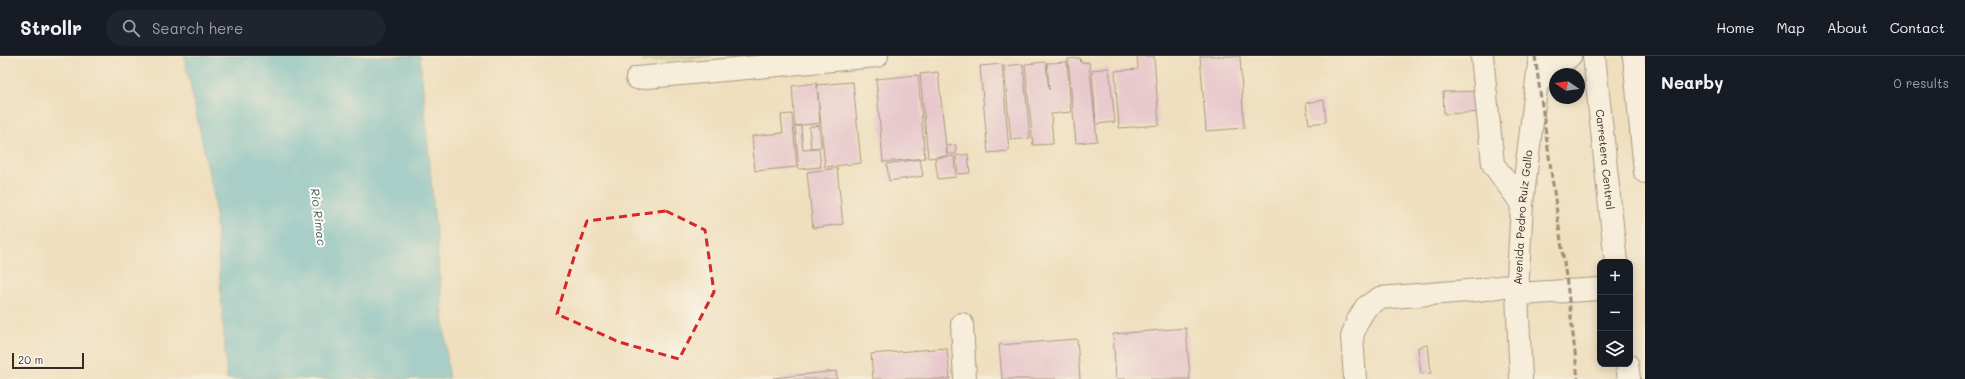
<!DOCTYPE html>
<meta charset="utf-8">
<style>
:root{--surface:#171b24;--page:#20242c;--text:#f1f3f6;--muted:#9ea1a6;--line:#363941}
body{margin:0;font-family:Mali,sans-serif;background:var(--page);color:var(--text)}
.controls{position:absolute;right:12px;bottom:12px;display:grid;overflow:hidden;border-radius:8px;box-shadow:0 2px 10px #0003}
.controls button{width:36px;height:36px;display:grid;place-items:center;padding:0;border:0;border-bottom:1px solid var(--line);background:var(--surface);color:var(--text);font:20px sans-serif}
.compass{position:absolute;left:1549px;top:12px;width:36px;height:36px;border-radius:50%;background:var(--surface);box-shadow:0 2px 10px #0003;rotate:283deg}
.scale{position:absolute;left:12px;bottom:10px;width:72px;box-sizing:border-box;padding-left:4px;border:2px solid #3b2a1e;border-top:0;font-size:11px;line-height:14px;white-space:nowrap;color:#3b2a1e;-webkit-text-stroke:3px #fdfcf7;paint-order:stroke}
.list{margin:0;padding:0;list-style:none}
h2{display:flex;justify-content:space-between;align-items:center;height:52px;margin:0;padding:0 16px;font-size:17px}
h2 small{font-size:13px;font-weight:400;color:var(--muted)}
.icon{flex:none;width:22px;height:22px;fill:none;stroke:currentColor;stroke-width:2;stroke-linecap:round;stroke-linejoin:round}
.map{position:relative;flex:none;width:1645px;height:323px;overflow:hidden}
header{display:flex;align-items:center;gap:24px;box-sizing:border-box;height:56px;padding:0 20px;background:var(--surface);border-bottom:1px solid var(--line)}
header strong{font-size:19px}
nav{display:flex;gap:22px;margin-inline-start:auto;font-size:14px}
.search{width:280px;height:36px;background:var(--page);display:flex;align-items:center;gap:10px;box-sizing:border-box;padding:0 14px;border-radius:22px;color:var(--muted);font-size:15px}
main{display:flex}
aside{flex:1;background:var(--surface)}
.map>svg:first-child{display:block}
.green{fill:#add27b;stroke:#747e4c}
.water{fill:#54bbd2;stroke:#487278}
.building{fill:#e0ade1}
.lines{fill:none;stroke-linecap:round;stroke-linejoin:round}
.minor-casing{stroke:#564536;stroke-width:24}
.major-casing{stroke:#564536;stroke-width:24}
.highway-casing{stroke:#564536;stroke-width:24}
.minor{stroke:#fff;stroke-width:22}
.major{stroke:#fff;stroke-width:22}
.highway{stroke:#fff;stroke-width:22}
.rail{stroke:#3b2a1e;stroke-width:3;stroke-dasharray:6 3;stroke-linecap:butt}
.marked{fill:none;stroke:#d62828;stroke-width:3;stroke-dasharray:8 5;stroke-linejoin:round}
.labels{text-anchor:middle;stroke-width:4;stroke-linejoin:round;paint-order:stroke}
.street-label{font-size:11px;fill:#3b2a1e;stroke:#fdfcf7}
.water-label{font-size:12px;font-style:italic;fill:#445d5d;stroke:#fdfcf7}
</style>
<header>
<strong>Strollr</strong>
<div class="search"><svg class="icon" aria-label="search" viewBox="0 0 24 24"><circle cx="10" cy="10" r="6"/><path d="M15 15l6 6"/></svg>Search here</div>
<nav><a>Home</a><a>Map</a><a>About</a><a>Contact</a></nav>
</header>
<main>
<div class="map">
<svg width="1645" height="323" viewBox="0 0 1645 323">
<rect width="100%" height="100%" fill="#fdfcf7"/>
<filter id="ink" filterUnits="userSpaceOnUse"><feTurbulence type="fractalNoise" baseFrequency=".025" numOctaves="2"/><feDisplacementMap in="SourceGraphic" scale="8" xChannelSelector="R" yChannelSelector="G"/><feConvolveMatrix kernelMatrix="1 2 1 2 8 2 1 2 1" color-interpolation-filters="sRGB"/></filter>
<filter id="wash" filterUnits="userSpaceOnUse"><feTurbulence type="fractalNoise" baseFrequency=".012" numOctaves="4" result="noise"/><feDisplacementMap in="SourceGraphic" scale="16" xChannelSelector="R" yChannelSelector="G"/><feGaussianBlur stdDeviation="0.9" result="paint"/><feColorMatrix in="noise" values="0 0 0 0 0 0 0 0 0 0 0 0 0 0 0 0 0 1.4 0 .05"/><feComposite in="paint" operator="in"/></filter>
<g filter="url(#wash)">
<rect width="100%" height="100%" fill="#efdfbe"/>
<path class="green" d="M643 0H712L643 6Z"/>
<path class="water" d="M184 0H420L449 323H227L214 141Z"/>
<g id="blocks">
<path class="building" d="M1137 0H1154L1159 69 1119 72 1115 15 1138 13Z
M1200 0H1240L1244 72 1206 75Z
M1080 2 1081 7 1089 6 1097 85 1076 87 1068 3Z
M1046 6 1049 34 1047 7 1067 6 1071 56 1051 58 1053 88 1033 89 1025 8Z
M1002 8 1009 95 988 97 980 10Z
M1023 8 1030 82 1011 84 1004 10Z
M1109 12 1115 66 1096 68 1092 14Z
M938 16 947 100 928 102 920 18Z
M918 19 925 102 883 106 876 23Z
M853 26 861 107 825 111 817 29Z
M817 27 820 67 795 70 792 30Z
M1484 35 1485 56 1444 58 1443 36Z
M1324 44 1326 66 1309 68 1306 47Z
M792 58 797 111 755 115 752 80 783 77 781 59Z
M819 69 821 91 811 92 809 71Z
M795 70H801L803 94 819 93 821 111 799 113Z
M956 89V98H947V90Z
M968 98 970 117 958 118 956 100Z
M954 100 956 121 938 123 935 102Z
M920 103 923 120 889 125 887 108Z
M837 112 843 168 813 172 807 116Z
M1186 272 1190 323H1116L1113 278Z
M1077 283 1080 323H1002L999 289Z
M1428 289 1431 317 1421 318 1418 291Z
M947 292 950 323H873L871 298Z
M836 315 837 323H773V322Z"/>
</g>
</g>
<g filter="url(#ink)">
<use href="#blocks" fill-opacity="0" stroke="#564536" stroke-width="1"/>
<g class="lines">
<g class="minor-casing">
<path id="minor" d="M1482 0 1493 108 1522 148
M637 22 877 0
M1537 27 1570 0
M1517 238 1600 233
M962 268 965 323
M1355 323 1352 281 1357 266 1366 251 1380 242 1479 234 1518 228"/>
</g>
<g class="major-casing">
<g id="major">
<path id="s1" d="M1594 0 1616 206"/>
<path d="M1627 308 1629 323"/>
</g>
</g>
<g class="highway-casing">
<g id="highway">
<path d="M1634 0 1645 116"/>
<path id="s2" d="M1521 323 1517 238 1522 148 1540 0"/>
</g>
</g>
<use href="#minor" class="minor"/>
<use href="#major" class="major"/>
<use href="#highway" class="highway"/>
<path class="rail" d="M1535 0 1568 235 1578 323"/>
</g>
</g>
<path d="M0 0H1645V323H0ZM666 155 705 174 714 236 679 303 619 286 557 258 575 198 587 165Z" fill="#efdfbe" fill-opacity=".55" fill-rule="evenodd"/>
<path class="marked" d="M666 155 705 174 714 236 679 303 619 286 557 258 575 198 587 165Z"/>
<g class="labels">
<g class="street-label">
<text dy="4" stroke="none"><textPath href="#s1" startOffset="104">Carretera Central</textPath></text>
<text dy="4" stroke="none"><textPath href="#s2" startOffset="162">Avenida Pedro Ruiz Gallo</textPath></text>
</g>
<g class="water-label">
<text transform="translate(318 161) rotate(83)" y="4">Río Rímac</text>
</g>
</g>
</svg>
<div class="controls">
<button>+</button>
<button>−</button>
<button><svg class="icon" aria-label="layers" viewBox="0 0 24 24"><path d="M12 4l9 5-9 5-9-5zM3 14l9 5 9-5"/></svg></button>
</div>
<svg class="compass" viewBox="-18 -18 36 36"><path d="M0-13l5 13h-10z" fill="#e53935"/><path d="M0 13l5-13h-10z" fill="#9ea1a6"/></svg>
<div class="scale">20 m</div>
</div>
<aside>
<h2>Nearby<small>0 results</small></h2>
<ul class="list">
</ul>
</aside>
</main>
